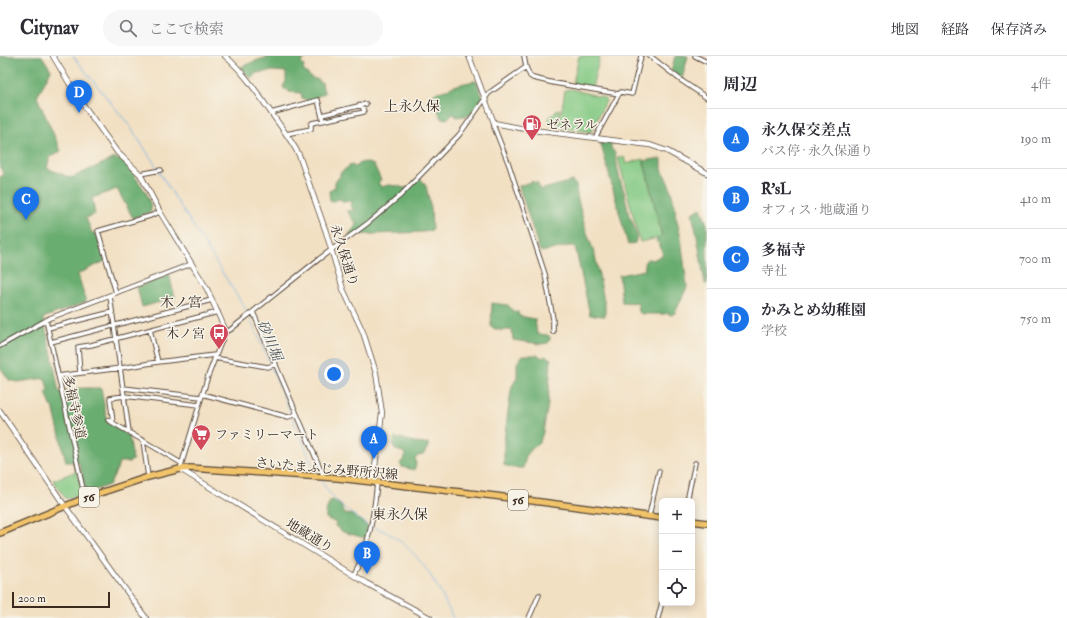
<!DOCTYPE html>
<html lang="ja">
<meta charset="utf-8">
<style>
:root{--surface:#fff;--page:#f7f7f7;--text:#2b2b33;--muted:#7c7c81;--line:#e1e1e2;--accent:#1a73e8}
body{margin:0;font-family:"IM FELL Double Pica","Noto Serif JP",serif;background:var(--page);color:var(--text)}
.controls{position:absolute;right:12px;bottom:12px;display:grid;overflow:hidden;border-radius:6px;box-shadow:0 2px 10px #0003}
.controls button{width:36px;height:36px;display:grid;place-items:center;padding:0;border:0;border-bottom:1px solid var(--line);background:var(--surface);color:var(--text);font:20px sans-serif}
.scale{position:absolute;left:12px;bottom:10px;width:98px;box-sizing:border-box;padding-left:4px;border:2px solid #3b2a1e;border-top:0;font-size:11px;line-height:14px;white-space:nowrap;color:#3b2a1e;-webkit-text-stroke:3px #f7f3e8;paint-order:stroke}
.you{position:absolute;left:334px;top:318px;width:14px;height:14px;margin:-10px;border:3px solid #fff;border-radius:50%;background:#1a73e8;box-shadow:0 0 0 6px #1a73e833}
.badge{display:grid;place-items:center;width:26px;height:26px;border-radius:50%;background:var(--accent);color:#fff;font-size:13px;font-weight:700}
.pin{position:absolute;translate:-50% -33px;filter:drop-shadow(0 1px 2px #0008)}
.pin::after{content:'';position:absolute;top:21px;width:14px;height:12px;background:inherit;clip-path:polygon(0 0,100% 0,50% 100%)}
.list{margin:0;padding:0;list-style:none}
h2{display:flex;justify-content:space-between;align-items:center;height:52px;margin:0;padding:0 16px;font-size:17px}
h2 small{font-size:13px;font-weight:400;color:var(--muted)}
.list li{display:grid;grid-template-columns:26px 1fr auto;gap:12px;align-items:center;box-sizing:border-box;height:60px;padding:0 16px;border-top:1px solid var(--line)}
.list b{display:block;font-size:15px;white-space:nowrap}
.list p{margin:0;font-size:13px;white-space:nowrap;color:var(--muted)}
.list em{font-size:13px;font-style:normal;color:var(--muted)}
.icon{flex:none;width:22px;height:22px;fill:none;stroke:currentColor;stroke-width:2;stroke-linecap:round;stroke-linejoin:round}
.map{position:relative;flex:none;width:707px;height:562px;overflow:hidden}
header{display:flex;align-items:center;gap:24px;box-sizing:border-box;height:56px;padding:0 20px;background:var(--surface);border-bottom:1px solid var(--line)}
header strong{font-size:19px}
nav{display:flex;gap:22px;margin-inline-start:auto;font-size:14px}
.search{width:280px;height:36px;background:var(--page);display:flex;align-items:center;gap:10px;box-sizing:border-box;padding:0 14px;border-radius:22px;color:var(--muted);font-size:15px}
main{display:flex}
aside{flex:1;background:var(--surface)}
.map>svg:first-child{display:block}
.green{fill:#83c983;stroke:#5f7a50}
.forest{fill:#6aad71;stroke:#526c48}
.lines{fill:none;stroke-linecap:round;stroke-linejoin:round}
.stream{stroke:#73b4e7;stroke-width:1}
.minor-casing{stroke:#564537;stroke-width:5.5}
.tertiary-casing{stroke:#564537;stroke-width:6}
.primary-casing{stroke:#564537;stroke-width:8}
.minor{stroke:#fff;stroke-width:3.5}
.tertiary{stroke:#fff;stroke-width:4.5}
.primary{stroke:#f1c36a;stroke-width:5.5}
.labels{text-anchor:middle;stroke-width:3;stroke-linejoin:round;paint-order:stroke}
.shield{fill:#f7f3e8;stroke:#73665b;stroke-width:1}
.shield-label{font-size:12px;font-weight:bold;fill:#3b2a1e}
.poi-label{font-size:13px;fill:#3b2a1e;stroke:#f7f3e8;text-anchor:start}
.street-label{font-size:13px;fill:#3b2a1e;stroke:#f7f3e8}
.neighbourhood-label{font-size:14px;fill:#3b2a1e;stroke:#f7f3e8}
.water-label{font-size:14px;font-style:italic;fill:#4c535a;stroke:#f7f3e8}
</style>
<header>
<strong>Citynav</strong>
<div class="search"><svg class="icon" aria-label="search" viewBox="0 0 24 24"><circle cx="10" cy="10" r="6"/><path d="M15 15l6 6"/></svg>ここで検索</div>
<nav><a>地図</a><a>経路</a><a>保存済み</a></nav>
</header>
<main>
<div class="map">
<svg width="707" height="562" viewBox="0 0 707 562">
<rect width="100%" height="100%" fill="#f7f3e8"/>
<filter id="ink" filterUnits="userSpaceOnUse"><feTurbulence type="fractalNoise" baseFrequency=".025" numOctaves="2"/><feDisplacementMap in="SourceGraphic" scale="8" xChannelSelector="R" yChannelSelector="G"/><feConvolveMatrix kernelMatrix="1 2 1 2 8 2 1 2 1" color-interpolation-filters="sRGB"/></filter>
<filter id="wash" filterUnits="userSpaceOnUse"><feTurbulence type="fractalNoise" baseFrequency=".012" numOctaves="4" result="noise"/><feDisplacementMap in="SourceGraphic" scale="16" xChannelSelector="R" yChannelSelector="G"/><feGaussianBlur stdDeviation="0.9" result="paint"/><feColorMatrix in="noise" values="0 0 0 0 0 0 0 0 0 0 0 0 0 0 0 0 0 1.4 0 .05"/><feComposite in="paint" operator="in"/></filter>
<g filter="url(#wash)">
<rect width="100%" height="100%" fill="#f2e0c3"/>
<path class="green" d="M579 0H600L592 32 573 27Z
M571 33 605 42 606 45 591 76 559 71 565 34Z
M560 53 557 72 550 68C547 63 550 59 554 58L557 54Z
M624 101 626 108 643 103 662 181 640 186 618 102Z
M77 415 82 437 69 443 65 442 53 424Z"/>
<path class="forest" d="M0 0H42L51 14 37 41 61 95 50 101 47 112 71 122 115 102 125 107 146 136 151 150V156L133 162 117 133 92 142 95 158 86 162 92 177H96L105 205 78 218 86 246 43 262 52 299 59 336 80 332H101L107 366 129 379 133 404 129 406H119L117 413 109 429 86 437 79 406H66L53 350H51L46 336 48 333 45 322 18 326 9 324 0 311V121L4 119 0 111Z
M272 0H312L306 2 301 6 304 10 303 14 312 22 319 24 320 27 322 26 323 33 325 37 308 45 302 42 301 37 289 36 287 33H284L283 30 286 26V16L273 15 256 17 252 22 249 21 241 11C251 6 261 3 272 0Z
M675 0H688L682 23 671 15Z
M474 25 477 26 483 42 472 59 456 61 455 58 451 59 447 63 441 62 437 51H434L431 41C435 34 441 37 447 33 455 29 465 27 474 25Z
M600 85 611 86V92L615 97 619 120 625 139 629 160 632 165 637 180 635 187 628 189Z
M655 103H662V113L670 131 676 154 675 157 681 181 687 231 675 257 671 259 667 257 665 258H642L639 256 638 247 622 246 619 219 645 214 644 207 647 203H649L653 204 660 200 661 201 663 197 659 188 656 185 657 182H659L662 179 644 105Z
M365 106 374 109 381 124 378 126 381 131 389 129 398 130 404 132 411 131 420 122 426 130 431 152 432 174 424 176 348 179 357 169 347 155 354 154 351 150 352 145H342L340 143 333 145 330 144 329 135 332 132H335V126L340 120V117L351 109 356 111 360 107Z
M533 125 534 127 537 126 540 134 572 125 576 129 577 140 585 171 595 199 605 250V260L590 259 575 190H569L541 196 539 193 519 130Z
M701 152 707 169V228H705L697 180 692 157Z
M169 218 175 242 142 251 137 231Z
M492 247 508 249 513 255 518 256 519 260 535 263 537 278 548 279 550 281V284L548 287 541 288 513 284 512 274H498L491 271Z
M523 299H538L543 302 545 300 551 303 548 348 543 376 540 386 527 397 523 412H513L504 409V386L510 341 512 330 517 322V307Z
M395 381 398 383 401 382 421 388 428 387V391L423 399 418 400 415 403 416 408 414 414 402 411 400 408 405 401V397L394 393 393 388Z
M331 444H333L341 450 345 458 353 459 367 470 368 472 365 482 343 476 335 470 336 467 326 462C325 456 328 449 331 444Z"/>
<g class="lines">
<path class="stream" d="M73 0 129 69 158 113
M159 116 248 257
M249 260 270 308
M271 311 291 358
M292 361 317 419
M320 423C331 443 350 458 369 470
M372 471C382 473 392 479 400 485 426 506 439 533 453 562"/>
</g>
</g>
<g filter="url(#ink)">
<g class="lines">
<g class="minor-casing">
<path id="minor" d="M650 0 682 25 707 42
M695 0 707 6
M526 11 530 20 533 22 554 27 619 38
M271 57 318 44 323 65
M322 59 366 48
M494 67V71L509 109 545 218 553 263V276
M286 78 311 73V69L312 67 364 56 362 49
M595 82 619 38 621 36 632 38 641 0
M140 118 161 114
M116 237 98 175 150 160 160 156
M110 240 129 376
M253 256 324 421
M46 264 85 442
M48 272 112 256
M150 274 158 306
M51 286 212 244
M0 290 50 262 191 208
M214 302 268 311 276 308
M80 317 78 291 91 289 218 256
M58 320 121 312 158 306 215 299
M123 332 201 341
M202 338 288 361 297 358
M108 364 181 407
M113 367 110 342 124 340 199 349
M143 384 148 421
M180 413 208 320 225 276 230 274 319 203 368 167 400 140 459 79 489 37 526 11 524 0
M687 445 695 407
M649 460 659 415
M354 518C369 492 374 457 377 427
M529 562 539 539
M658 562 662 546"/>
</g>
<g class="tertiary-casing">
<path id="tertiary" d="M53 0 77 40 117 96 140 118 160 156 207 233 225 273V276
M225 0C243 15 256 35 270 55 280 70 291 83 299 99L326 176 343 233 363 276 376 317 382 357 373 426
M469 0 494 67 525 73 650 89 667 95 707 117
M0 355 65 450 146 562
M180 413 366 527 430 562"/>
</g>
<g class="primary-casing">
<path id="primary" d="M692 465 707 467
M0 477 85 442 148 421 180 413 190 412 338 422 495 440 662 462"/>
</g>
<use href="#minor" class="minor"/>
<use href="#tertiary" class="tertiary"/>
<use href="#primary" class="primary"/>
</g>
</g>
<defs>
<g id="fuel-pin" transform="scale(1)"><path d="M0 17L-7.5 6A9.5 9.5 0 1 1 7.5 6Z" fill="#d1495b" stroke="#f7f3e8"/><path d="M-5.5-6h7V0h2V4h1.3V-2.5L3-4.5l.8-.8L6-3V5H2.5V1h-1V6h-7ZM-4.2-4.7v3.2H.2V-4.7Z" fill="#fff"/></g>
<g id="bus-pin" transform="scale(1)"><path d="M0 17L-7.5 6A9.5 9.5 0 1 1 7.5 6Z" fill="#d1495b" stroke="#f7f3e8"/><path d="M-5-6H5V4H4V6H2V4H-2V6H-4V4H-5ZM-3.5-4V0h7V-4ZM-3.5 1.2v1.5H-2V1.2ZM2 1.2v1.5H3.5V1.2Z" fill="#fff"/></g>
<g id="supermarket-pin" transform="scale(1)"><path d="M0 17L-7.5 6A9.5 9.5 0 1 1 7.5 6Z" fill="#d1495b" stroke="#f7f3e8"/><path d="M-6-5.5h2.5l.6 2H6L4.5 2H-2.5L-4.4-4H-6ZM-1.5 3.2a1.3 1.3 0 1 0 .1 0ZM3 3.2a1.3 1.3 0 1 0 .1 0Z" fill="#fff"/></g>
</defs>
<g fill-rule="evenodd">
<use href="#fuel-pin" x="532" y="68"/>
<use href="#bus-pin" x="219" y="277"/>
<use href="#supermarket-pin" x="201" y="378"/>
</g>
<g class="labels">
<g class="shield">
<rect x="79" y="431" width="20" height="20" rx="3"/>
<rect x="508" y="434" width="20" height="20" rx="3"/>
</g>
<g class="shield-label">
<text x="89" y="445">56</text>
<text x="518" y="448">56</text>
</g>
<g class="poi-label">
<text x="546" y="73">ゼネラル</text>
<text x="205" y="282" text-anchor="end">木ノ宮</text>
<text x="215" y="383">ファミリーマート</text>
</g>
<g class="street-label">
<text transform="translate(345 199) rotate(72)" y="5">永久保通り</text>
<text transform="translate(75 351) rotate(78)" y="5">多福寺参道</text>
<text transform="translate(327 412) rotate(5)" y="5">さいたまふじみ野所沢線</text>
<text transform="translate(310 479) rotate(31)" y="5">地蔵通り</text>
</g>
<g class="neighbourhood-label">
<text x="412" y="55">上永久保</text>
<text x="181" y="251">木ノ宮</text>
<text x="400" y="463">東永久保</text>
</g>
<g class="water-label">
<text transform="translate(270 284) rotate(67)" y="5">砂川堀</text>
</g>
</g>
</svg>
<div class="controls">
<button>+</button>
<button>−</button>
<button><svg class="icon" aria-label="locate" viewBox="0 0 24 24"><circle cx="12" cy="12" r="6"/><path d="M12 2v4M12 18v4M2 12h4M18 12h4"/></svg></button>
</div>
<div class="scale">200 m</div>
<div class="you"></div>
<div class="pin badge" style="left:374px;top:403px">A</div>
<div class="pin badge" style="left:367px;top:518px">B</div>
<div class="pin badge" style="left:26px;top:164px">C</div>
<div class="pin badge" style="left:79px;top:57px">D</div>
</div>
<aside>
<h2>周辺<small>4件</small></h2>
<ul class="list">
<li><span class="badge">A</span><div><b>永久保交差点</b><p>バス停 · 永久保通り</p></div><em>190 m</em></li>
<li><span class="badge">B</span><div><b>R'sL</b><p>オフィス · 地蔵通り</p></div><em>410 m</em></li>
<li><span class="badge">C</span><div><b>多福寺</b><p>寺社</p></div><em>700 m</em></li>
<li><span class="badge">D</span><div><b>かみとめ幼稚園</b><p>学校</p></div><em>750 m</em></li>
</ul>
</aside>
</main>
